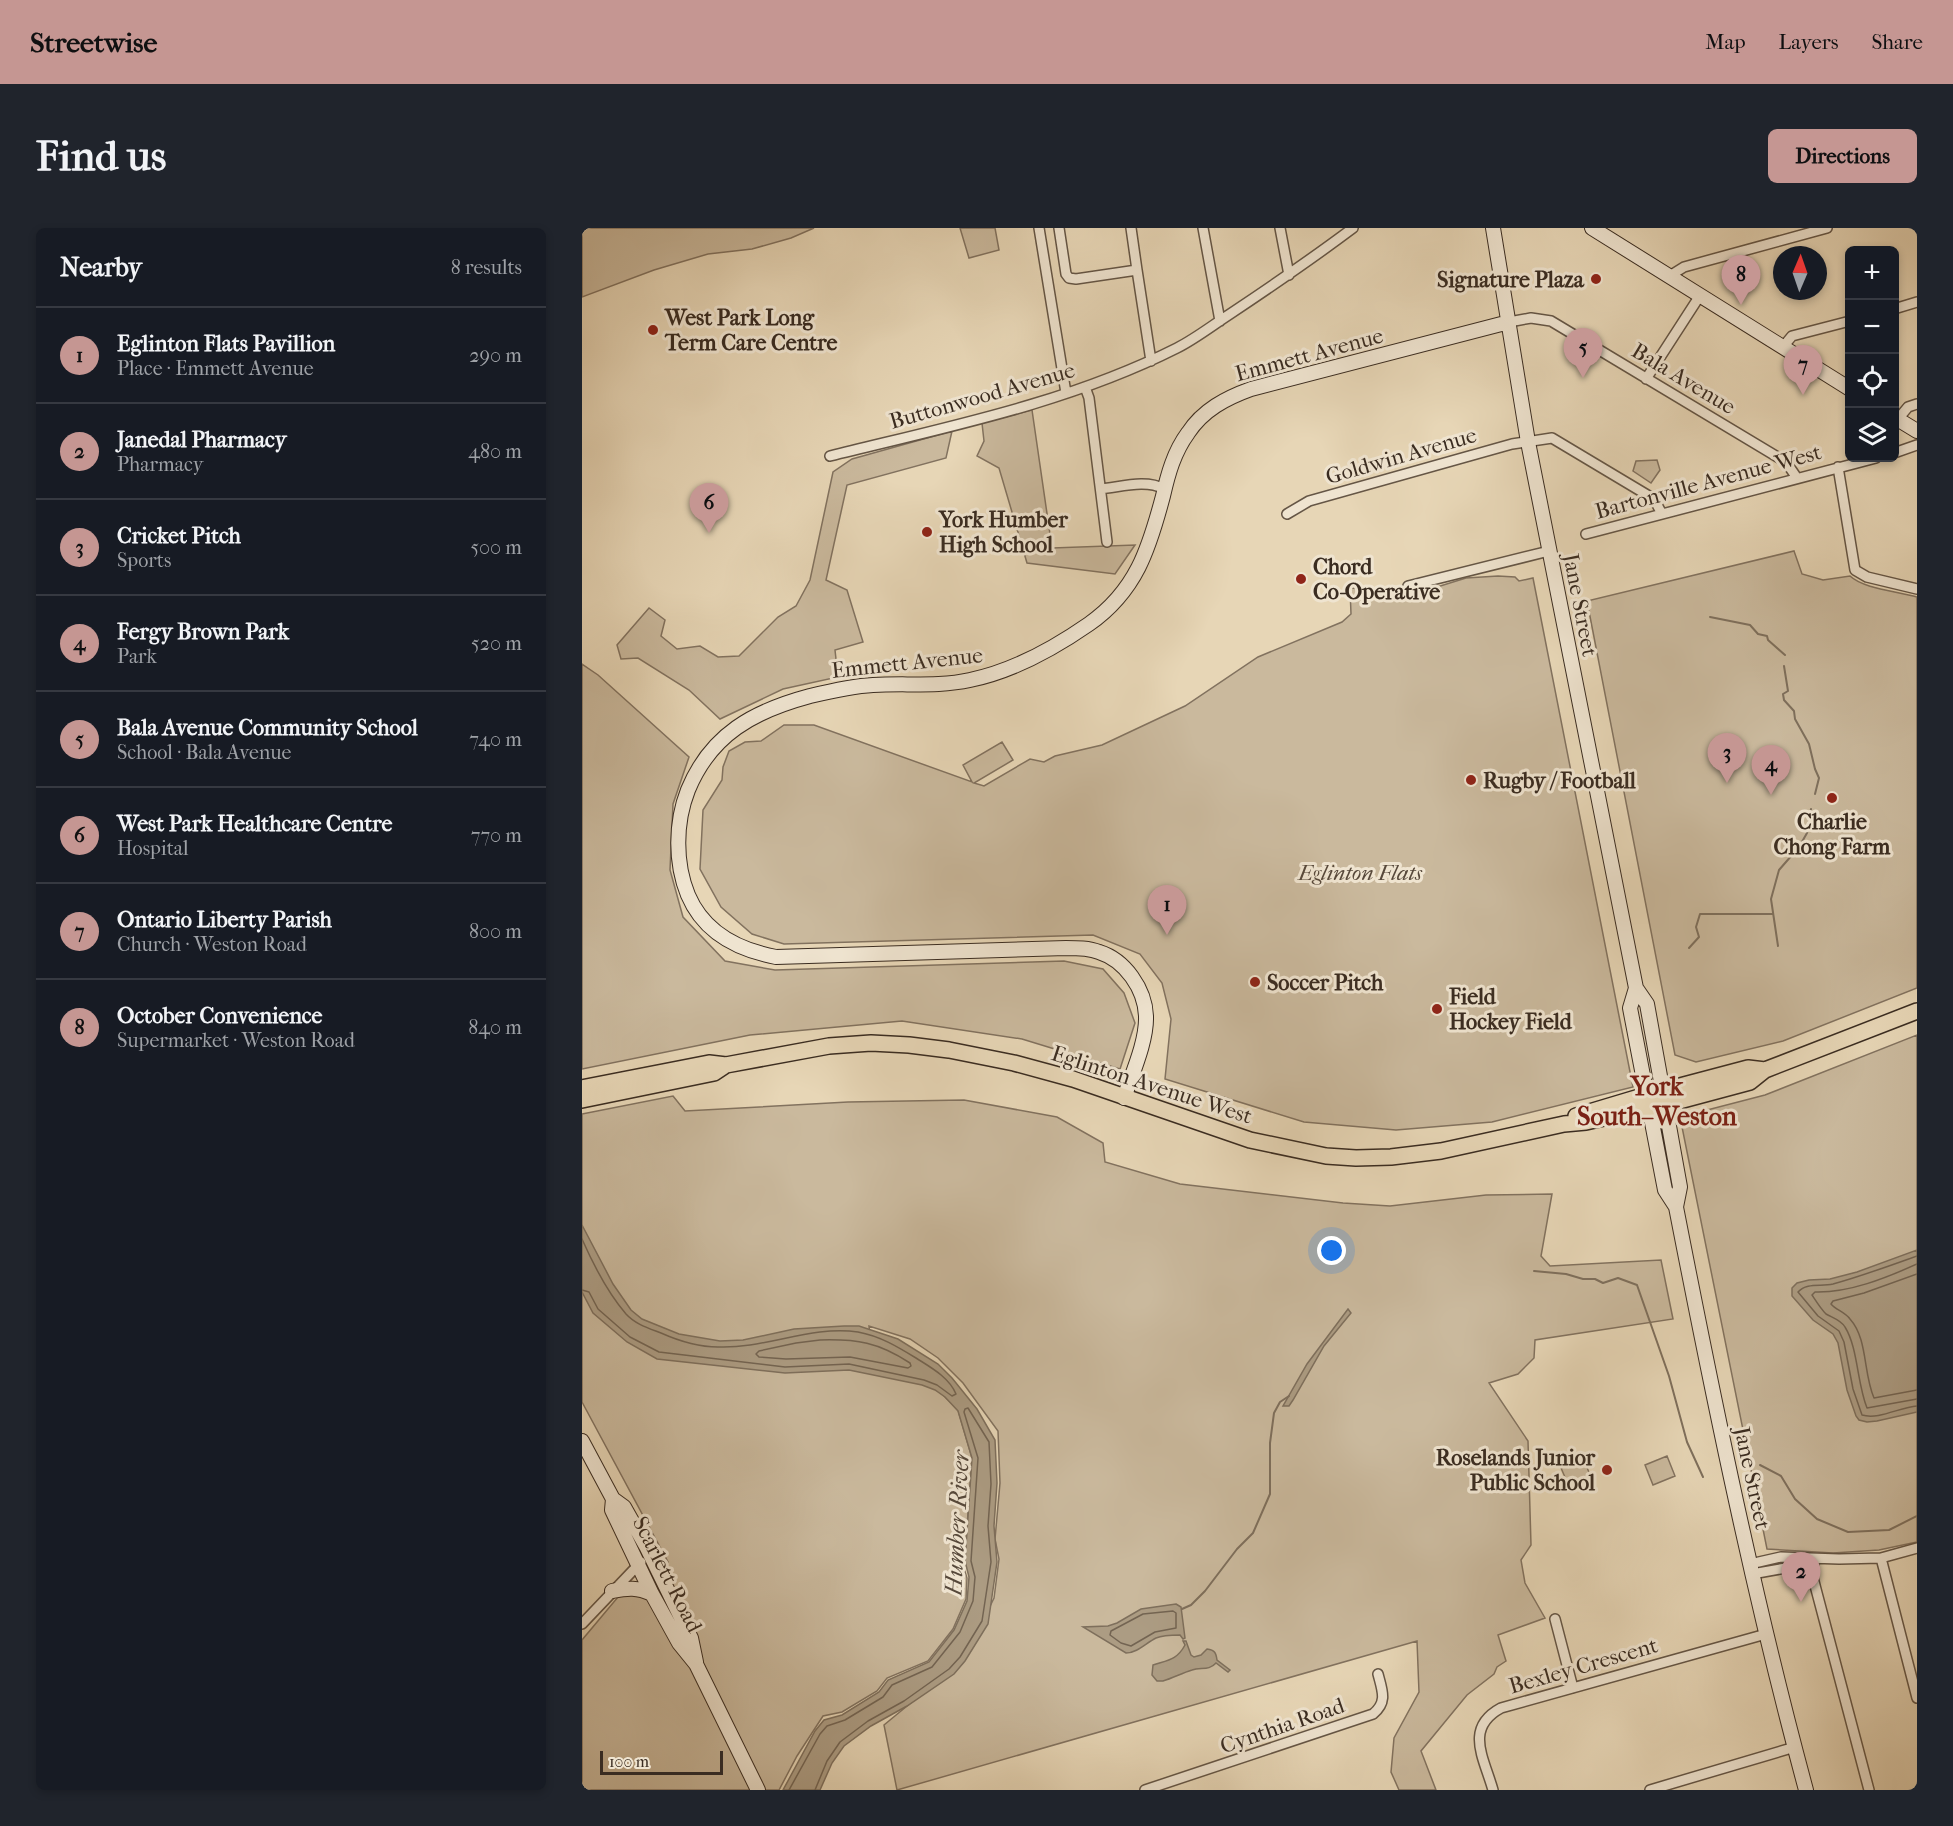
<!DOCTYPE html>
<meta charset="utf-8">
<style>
:root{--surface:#171b24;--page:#20242c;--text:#f1f3f6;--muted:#9ea1a6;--line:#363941;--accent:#c59692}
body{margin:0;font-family:"IM FELL French Canon",serif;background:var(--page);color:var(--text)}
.controls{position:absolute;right:18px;top:18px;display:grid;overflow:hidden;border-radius:9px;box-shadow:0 3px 9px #0003}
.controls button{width:54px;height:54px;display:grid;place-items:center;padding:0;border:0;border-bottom:2px solid var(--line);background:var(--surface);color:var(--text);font:30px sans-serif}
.compass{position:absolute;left:1191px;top:18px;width:54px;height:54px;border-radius:50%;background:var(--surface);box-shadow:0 3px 9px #0003;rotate:2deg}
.scale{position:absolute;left:18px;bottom:15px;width:123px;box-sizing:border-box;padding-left:6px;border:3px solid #3a2c21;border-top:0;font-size:16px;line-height:21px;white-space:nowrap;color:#3a2c21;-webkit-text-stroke:4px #efe4d0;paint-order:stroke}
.you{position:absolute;left:750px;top:1023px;width:21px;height:21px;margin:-15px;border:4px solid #fff;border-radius:50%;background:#1a73e8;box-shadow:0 0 0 9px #1a73e833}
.badge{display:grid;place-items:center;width:39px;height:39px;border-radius:50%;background:var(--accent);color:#111;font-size:20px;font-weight:700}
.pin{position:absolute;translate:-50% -50px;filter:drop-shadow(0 2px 3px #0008)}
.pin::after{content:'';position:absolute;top:32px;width:21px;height:18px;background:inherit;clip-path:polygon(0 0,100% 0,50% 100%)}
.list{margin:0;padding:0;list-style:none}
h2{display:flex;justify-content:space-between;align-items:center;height:78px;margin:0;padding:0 24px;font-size:26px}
h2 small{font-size:20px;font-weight:400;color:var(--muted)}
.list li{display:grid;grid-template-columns:39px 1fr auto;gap:18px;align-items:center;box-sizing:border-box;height:96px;padding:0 24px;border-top:2px solid var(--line)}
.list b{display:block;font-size:22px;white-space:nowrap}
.list p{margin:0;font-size:20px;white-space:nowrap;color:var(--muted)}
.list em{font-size:20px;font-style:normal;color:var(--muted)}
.icon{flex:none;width:33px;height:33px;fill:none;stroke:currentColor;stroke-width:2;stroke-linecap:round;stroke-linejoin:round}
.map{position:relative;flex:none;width:1335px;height:1562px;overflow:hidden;border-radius:9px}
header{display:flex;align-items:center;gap:36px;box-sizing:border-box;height:84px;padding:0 30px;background:var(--accent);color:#111}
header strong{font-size:28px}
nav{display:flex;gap:33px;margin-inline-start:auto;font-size:21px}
.intro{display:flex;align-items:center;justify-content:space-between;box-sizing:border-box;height:144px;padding:0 36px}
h1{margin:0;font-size:42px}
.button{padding:15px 27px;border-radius:9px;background:var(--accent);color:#111;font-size:21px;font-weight:700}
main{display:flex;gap:36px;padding:0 36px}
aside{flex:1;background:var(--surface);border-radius:9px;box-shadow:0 3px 9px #0003}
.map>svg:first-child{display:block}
.green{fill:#cab99d;stroke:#82725f;stroke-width:1.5}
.water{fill:#ac9c83;stroke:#7e6f5c;stroke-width:1.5}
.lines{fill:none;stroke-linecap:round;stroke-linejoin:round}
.shore{stroke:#736452;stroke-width:1.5}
.stream{stroke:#7e6f5c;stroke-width:2}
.street-casing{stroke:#655646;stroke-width:12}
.secondary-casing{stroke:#3a2c21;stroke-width:16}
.primary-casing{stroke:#3a2c21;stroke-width:18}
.street{stroke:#efe4d0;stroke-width:9}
.secondary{stroke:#efe4d0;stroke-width:14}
.primary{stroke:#e7d6b6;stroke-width:15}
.poi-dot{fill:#8f2418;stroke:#efe4d0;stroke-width:2}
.labels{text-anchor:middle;stroke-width:6;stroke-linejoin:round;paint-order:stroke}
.poi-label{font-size:22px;font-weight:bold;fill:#3a2c21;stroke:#efe4d0;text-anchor:start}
.street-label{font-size:22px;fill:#3a2c21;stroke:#efe4d0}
.park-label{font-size:22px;font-style:italic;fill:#57483a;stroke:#efe4d0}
.water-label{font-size:24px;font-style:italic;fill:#56483a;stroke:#efe4d0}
.quarter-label{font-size:26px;font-weight:bold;fill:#7a1f14;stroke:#efe4d0}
</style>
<header>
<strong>Streetwise</strong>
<nav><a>Map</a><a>Layers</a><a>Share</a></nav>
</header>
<div class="intro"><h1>Find us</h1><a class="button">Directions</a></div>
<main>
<aside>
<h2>Nearby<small>8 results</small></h2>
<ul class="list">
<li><span class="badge">1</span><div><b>Eglinton Flats Pavillion</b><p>Place · Emmett Avenue</p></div><em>290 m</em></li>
<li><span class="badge">2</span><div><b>Janedal Pharmacy</b><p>Pharmacy</p></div><em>480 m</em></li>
<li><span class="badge">3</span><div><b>Cricket Pitch</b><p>Sports</p></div><em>500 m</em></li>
<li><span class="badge">4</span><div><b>Fergy Brown Park</b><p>Park</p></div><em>520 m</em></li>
<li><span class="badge">5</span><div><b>Bala Avenue Community School</b><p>School · Bala Avenue</p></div><em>740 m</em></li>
<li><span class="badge">6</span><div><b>West Park Healthcare Centre</b><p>Hospital</p></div><em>770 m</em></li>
<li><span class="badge">7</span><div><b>Ontario Liberty Parish</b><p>Church · Weston Road</p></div><em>800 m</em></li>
<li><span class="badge">8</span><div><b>October Convenience</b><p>Supermarket · Weston Road</p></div><em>840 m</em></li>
</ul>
</aside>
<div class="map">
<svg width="1335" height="1562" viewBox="0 0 1335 1562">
<rect width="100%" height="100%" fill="#e7d6b6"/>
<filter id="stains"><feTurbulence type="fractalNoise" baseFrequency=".00333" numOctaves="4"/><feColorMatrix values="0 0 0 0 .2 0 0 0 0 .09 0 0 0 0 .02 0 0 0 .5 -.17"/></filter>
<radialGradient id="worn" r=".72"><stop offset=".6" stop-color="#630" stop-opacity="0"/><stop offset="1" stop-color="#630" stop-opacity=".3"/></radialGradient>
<path class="green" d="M0 0H232L209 10 170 21 126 26 72 42 0 69Z
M378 0H413L417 22 387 30Z
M450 182 470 320 553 317 533 346 445 335 417 240 395 228 402 213 400 195Z
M370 203 364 230 265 257 244 352 265 362 281 414 253 422 256 449 201 461 138 491 107 462 56 430 39 431 35 417 67 380 83 392 79 408 95 421 118 418 136 429 157 428 196 389 214 378 228 352 251 244 270 231Z
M1075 232 1078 242 1069 255 1051 243 1054 233Z
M1212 323 1220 346 1241 352 1268 348C1282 361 1315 363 1335 369V760L1201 813 1114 834 1093 827 1005 373Z
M916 348 933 349 937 353 951 350 1051 859 910 894 814 902 722 894 583 851 589 791 580 755 558 726 511 707 202 716 170 706 139 679 118 641 121 582 140 552 141 539 147 523 163 514 179 513 202 497H232L390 554 381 537 420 514 431 532 392 555 402 558 448 531 462 534 473 528 520 517 603 478 676 429 760 394 769 386 768 360 826 365 855 359 884 350Z
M0 436 16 447 107 529 91 576 88 642 101 689 143 733 193 742 482 733 521 741 542 765 553 795 538 841 440 811 320 793 168 807 0 841Z
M1335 807V1314L1297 1322 1251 1325 1185 1321 1098 889 1183 867Z
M91 868 103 883 266 874 382 872 475 889 521 915 523 934 598 956 761 975 808 978 904 967 970 966 959 1028 968 1038 1079 1032 1091 1091 953 1112 952 1130 936 1146 907 1155 946 1213 949 1317 939 1332 943 1355 963 1390 916 1407 924 1433 915 1439 912 1446 885 1467 839 1523 854 1562H817L809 1544 812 1510 837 1464 835 1413 315 1562 302 1497 342 1464 394 1407 412 1370 417 1331 413 1311 418 1255 416 1203 381 1155 356 1130 328 1111 287 1098 292 1141 354 1160 376 1182 390 1230 382 1340 385 1350 384 1371 371 1401 346 1433 305 1450 295 1463 260 1484 241 1488 215 1528 197 1562H0V1412L36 1369 86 1334 0 1174V886Z
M1085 1228 1093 1248 1071 1257 1063 1237Z
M1001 1231 1011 1253 989 1263 979 1240Z"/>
<path class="water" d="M0 997 31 1056 49 1082 60 1091 97 1106 138 1113 161 1112 212 1101 262 1098H277L316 1111 356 1136 370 1150 395 1181 413 1212 415 1255 412 1298 415 1334 406 1396 383 1433 372 1446 325 1478 289 1498 262 1518 250 1535 238 1562H201L233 1503 242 1492 260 1487 297 1464 306 1452 347 1434 372 1402 385 1373 387 1349 383 1333 390 1230 376 1183 363 1169 353 1162 340 1157 267 1142 203 1145 75 1131 45 1114 11 1085 0 1064Z
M1335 1022V1184L1295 1193 1285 1194 1277 1192 1274 1188 1265 1162 1256 1115 1251 1106 1231 1092 1210 1068V1060L1215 1055 1227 1052 1248 1051 1275 1044Z
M766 1081 769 1085 742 1118 711 1172 707 1178H701L725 1136Z
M594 1376 599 1379 603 1410 601 1411 598 1407C590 1407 581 1407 574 1410 564 1415 555 1425 544 1425L501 1399 526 1398 535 1395 559 1381Z
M601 1413H604L609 1427 612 1429 619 1427 625 1421C633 1422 634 1425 635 1432L648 1442 646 1444 634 1435C627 1443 619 1439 610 1442 600 1445 591 1450 581 1453H575L570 1447 571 1437C586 1432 595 1432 603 1417Z"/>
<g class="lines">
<path class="shore" d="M0 1011C11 1036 26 1065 44 1086 53 1096 66 1100 79 1105 97 1113 117 1119 136 1119 183 1121 229 1097 276 1104 298 1108 316 1119 334 1130 348 1139 367 1149 374 1166L370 1168 355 1157 342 1152 267 1136 203 1139 77 1124 48 1109 16 1081 7 1064 0 1062
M1335 1028C1307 1038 1280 1048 1251 1056 1239 1059 1225 1054 1216 1064L1236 1088 1257 1103 1262 1114 1271 1161 1280 1187C1297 1192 1318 1179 1335 1178
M1335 1036C1304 1050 1267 1065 1233 1064L1230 1067C1234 1073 1239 1081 1244 1086 1251 1090 1259 1092 1263 1099 1276 1120 1275 1155 1285 1180L1335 1171
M1335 1046 1282 1065 1251 1073 1249 1076C1254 1082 1263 1084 1268 1091 1286 1111 1281 1145 1292 1170L1335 1162
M238 1112C275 1111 296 1114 328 1135L329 1138 326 1140 268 1129 204 1131 177 1129 174 1126 177 1123 214 1115Z
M591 1383 594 1385V1400L573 1404 549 1418 539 1415 528 1407 529 1403 561 1386Z
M207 1562 238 1506 245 1498 263 1492 301 1469 310 1457 350 1439 378 1404 391 1373 393 1349 389 1333 396 1230 382 1184 383 1181 386 1180 407 1214 409 1256 406 1298 409 1334 400 1393 378 1429 367 1441 322 1473 286 1493 258 1514 245 1533 233 1562"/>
<path class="stream" d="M1128 389 1168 397 1176 406 1185 408 1186 412 1203 427
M1202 438 1206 463 1201 466 1202 472 1212 483 1213 491 1227 516 1233 541 1237 550 1233 566
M1196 718 1189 671 1197 642 1217 619 1225 605 1229 581
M1107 720 1117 709 1114 699 1118 686H1191
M952 1043 984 1046 1001 1051H1013L1021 1055 1036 1050 1055 1057 1087 1148 1105 1214 1121 1249
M1178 1237 1199 1248 1213 1271 1235 1291 1266 1304 1307 1302 1335 1288
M600 1381 609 1377 623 1363 655 1321 671 1305 688 1266V1215L692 1185 698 1174 707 1168"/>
<g class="street-casing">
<path id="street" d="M457 0 484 165
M477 0 484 46 487 50 494 51 555 42 549 0
M621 0 638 93
M698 0 707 47
M555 42 569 133
M1086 49 1102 39 1245 0
M1312 81 1335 74
M927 94 949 90 969 93 1204 234 1215 250
M1200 120 1210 108 1268 93
M1064 151 1117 69
M503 159 507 170 525 314
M1316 191 1326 179 1335 176
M1312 225 1335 217
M248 228C365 199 486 175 595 120 613 111 631 97 648 86 690 58 731 30 771 0
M1256 239 1273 342 1285 349 1335 361
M519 261C539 259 564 251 582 261
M705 286 727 273 930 216 970 210 1072 271 1080 286
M1004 306 1294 230
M826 358 967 323
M1299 1330 1335 1470
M1229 1335 1230 1346 1287 1562
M1168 1336 1199 1329 1257 1331 1299 1330 1335 1320
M1170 1346 1232 1335
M973 1391 991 1460
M0 1396 59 1334
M563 1562 791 1486C806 1474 800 1462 796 1446
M911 1562C902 1530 882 1500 919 1480L1184 1406
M1068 1562 1213 1519"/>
</g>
<g class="secondary-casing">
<path id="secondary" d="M911 0 946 214 1054 760 1065 776 1098 959 1094 979
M1010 0 1268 161
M1312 189 1335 203
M1054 760 1048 780 1083 962 1094 979C1132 1174 1172 1370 1224 1562
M542 870C550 846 565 813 564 788 563 761 543 732 517 724 507 720 495 720 484 720L194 729C157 722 122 705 106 667 93 635 93 595 106 562 129 506 172 483 228 468 249 463 270 458 291 457 323 455 356 459 388 452 432 443 471 421 507 396 554 363 567 321 581 268 586 246 592 224 606 205 621 182 644 170 669 161L927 94
M0 1213 31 1271 42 1279 64 1318 109 1410 114 1434
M31 1271 30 1282 70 1366 97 1415 114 1436 176 1562
M30 1363C46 1360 55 1359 70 1366"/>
</g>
<g class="primary-casing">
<path id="primary" d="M0 860 127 835 144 837 247 818 289 815 327 817 367 822 432 835 491 851 668 912 744 928 774 930 809 929 859 923 982 896 1004 894 1097 873 1168 854 1183 842 1335 783
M0 872 132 845 144 837
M994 888 1064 867 1166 840 1183 842"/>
</g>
<use href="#street" class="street"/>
<use href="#secondary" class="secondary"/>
<use href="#primary" class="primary"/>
</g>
<g class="poi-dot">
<circle cx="1014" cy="51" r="6"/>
<circle cx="71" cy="102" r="6"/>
<circle cx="345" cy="304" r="6"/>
<circle cx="719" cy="351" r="6"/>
<circle cx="889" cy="552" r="6"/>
<circle cx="1250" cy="570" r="6"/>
<circle cx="673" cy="754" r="6"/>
<circle cx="855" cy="781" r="6"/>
<circle cx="1025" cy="1242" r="6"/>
</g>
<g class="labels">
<g class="poi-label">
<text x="1002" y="59" text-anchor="end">Signature Plaza</text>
<text x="83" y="97">West Park Long<tspan x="83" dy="25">Term Care Centre</tspan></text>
<text x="357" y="299">York Humber<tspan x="357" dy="25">High School</tspan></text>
<text x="731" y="346">Chord<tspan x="731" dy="25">Co-Operative</tspan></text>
<text x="901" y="560">Rugby / Football</text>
<text x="1250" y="601" text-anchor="middle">Charlie<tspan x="1250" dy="25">Chong Farm</tspan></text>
<text x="685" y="762">Soccer Pitch</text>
<text x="867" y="776">Field<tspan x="867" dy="25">Hockey Field</tspan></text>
<text x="1013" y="1237" text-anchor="end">Roselands Junior<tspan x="1013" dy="25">Public School</tspan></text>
</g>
<g class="street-label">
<text transform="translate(727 126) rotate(-15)" y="8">Emmett Avenue</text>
<text transform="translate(1102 150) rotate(31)" y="8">Bala Avenue</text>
<text transform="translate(400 167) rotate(-16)" y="8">Buttonwood Avenue</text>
<text transform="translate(819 227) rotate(-16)" y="8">Goldwin Avenue</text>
<text transform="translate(1126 253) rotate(-15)" y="8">Bartonville Avenue West</text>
<text transform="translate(999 377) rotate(79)" y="8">Jane Street</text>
<text transform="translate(325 434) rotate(-6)" y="8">Emmett Avenue</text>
<text transform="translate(570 856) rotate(18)" y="8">Eglinton Avenue West</text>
<text transform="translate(1171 1250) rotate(78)" y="8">Jane Street</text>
<text transform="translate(86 1346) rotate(63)" y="8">Scarlett Road</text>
<text transform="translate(1001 1437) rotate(-16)" y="8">Bexley Crescent</text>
<text transform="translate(700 1497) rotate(-19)" y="8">Cynthia Road</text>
</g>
<g class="park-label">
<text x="778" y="652">Eglinton Flats</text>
</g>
<g class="water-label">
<text transform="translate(375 1295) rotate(-87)" y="8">Humber River</text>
</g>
<g class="quarter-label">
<text x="1075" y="867">York<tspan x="1075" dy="30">South–Weston</tspan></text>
</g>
</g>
<rect width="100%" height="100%" filter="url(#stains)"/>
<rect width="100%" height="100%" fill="url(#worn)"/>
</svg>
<div class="controls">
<button>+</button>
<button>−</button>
<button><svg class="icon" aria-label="locate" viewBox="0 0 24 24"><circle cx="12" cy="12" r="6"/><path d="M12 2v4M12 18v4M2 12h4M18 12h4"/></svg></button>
<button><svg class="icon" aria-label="layers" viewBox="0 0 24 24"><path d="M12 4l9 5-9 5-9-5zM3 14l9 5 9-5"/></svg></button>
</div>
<svg class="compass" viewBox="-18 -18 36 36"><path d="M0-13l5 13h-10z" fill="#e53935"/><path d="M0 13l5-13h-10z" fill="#9ea1a6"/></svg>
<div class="scale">100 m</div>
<div class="you"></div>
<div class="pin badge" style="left:585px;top:707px">1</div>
<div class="pin badge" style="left:1219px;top:1374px">2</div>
<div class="pin badge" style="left:1145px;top:555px">3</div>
<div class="pin badge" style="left:1189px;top:567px">4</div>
<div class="pin badge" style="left:1001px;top:150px">5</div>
<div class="pin badge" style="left:127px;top:305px">6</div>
<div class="pin badge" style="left:1221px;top:167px">7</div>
<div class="pin badge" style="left:1159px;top:77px">8</div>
</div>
</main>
